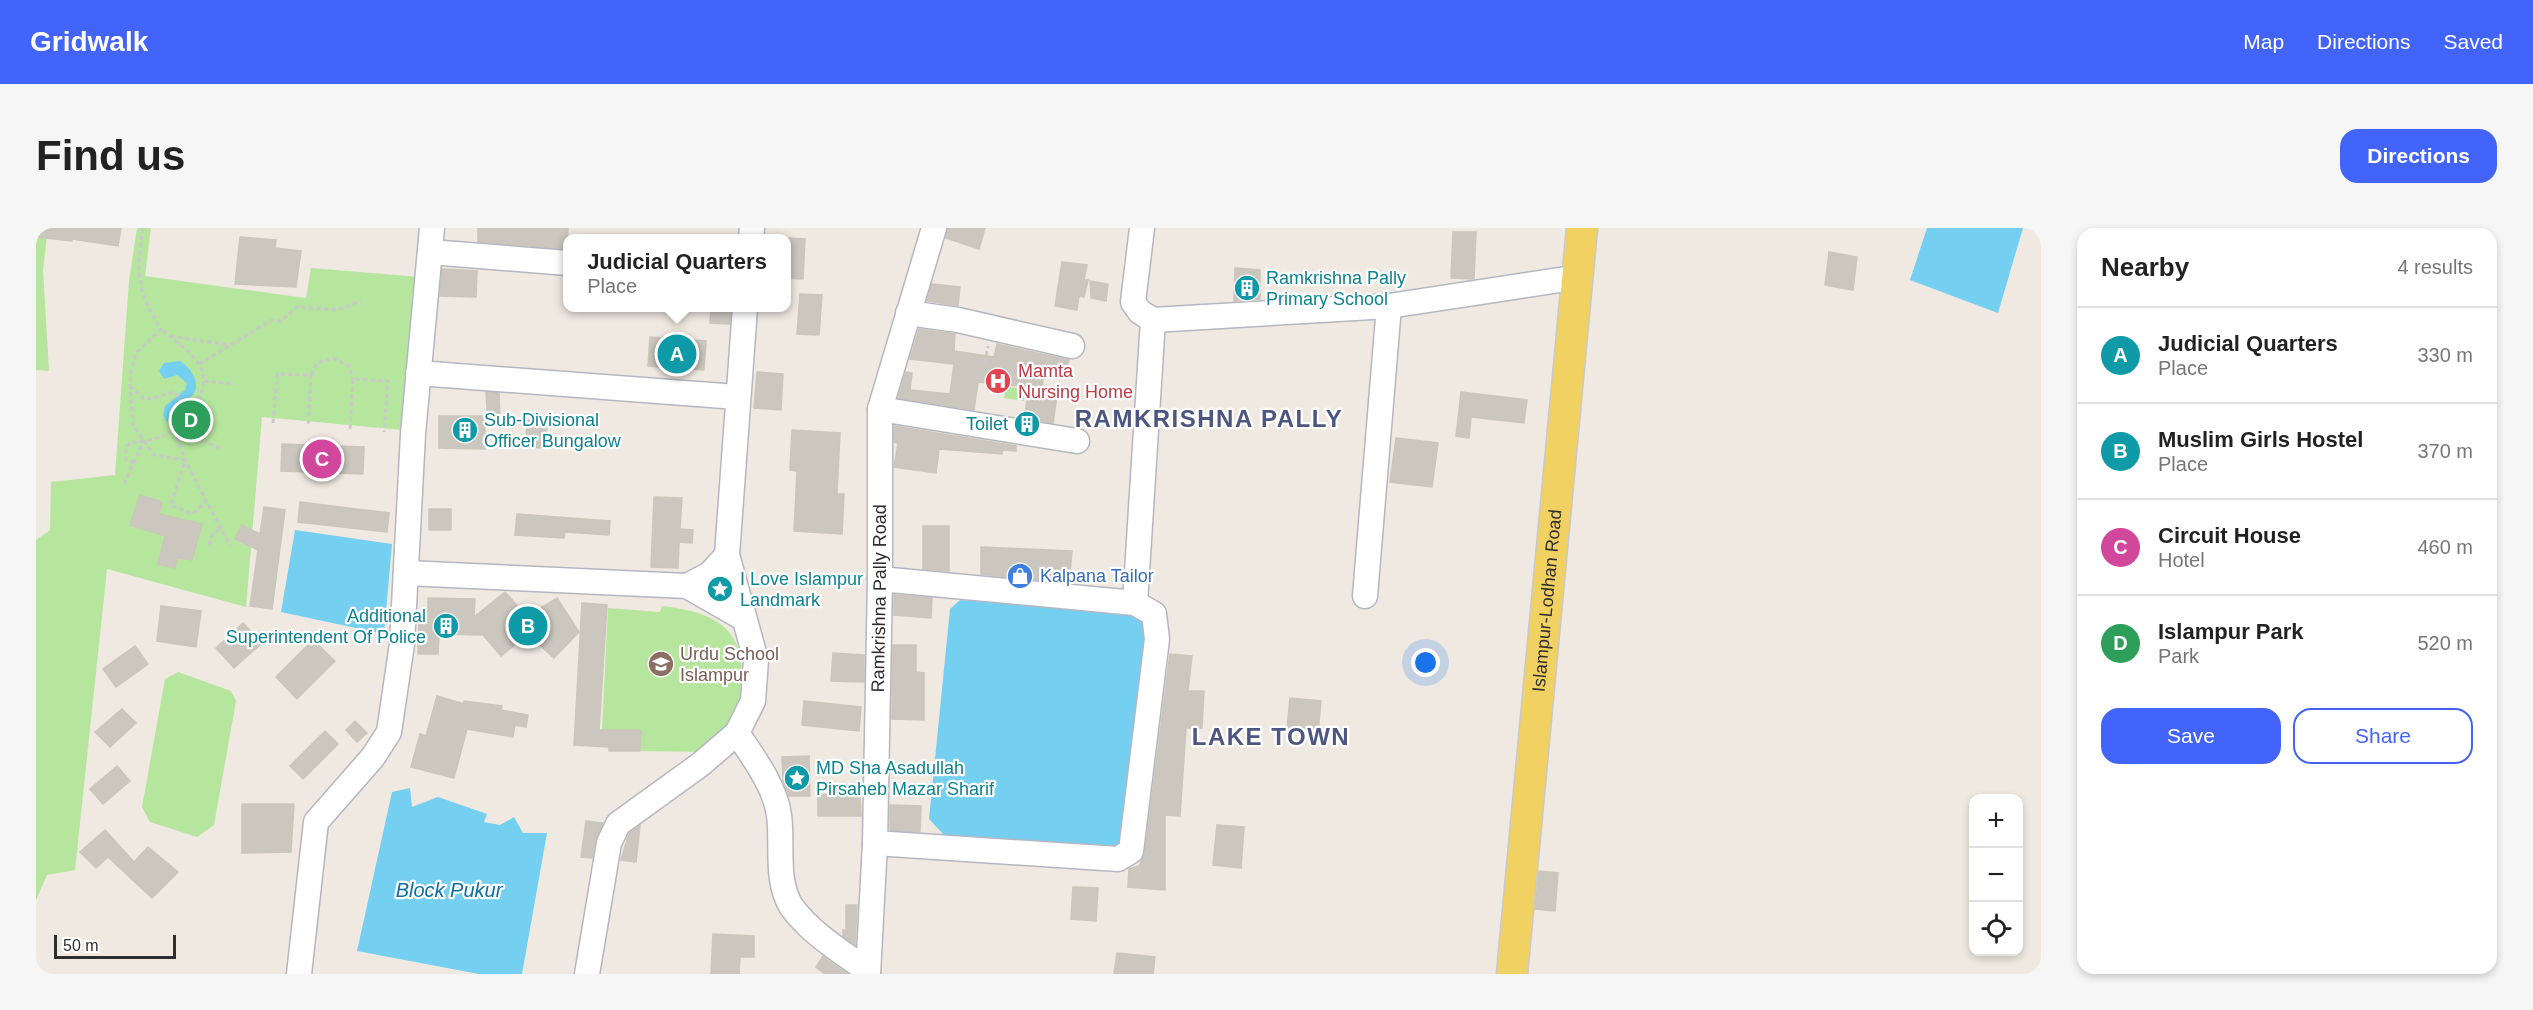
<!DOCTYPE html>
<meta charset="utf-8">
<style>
:root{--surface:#fff;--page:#f6f6f6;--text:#222;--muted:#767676;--line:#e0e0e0;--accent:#4264fb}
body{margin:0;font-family:Helvetica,sans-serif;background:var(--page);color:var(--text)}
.controls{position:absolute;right:18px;bottom:18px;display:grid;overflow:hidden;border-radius:12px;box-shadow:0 3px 9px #0003}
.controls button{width:54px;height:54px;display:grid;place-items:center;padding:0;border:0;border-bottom:2px solid var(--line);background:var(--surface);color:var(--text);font:30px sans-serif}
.scale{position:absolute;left:18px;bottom:15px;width:122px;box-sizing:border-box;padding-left:6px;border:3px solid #2e2e2e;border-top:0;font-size:16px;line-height:21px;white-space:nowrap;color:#2e2e2e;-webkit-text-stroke:4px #fff;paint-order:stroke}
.you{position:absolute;left:1390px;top:435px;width:21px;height:21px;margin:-15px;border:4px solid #fff;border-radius:50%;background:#1a73e8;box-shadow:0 0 0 9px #1a73e833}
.badge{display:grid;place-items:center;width:39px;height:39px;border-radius:50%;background:var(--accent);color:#fff;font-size:20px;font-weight:700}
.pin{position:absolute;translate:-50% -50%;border:3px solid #fff;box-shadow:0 2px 6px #0006}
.popup{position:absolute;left:527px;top:6px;width:228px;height:78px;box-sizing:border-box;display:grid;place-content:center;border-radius:12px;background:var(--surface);filter:drop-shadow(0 2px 4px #0005);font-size:20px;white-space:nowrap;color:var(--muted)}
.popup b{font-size:22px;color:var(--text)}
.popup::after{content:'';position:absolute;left:50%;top:100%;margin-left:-12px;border:12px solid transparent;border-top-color:var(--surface)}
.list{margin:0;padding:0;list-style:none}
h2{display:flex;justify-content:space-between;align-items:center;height:78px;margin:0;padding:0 24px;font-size:26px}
h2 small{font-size:20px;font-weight:400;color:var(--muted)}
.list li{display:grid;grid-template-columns:39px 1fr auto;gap:18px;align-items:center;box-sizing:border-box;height:96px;padding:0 24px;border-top:2px solid var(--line)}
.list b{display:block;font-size:22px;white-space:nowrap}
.list p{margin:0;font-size:20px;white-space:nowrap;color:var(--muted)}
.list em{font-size:20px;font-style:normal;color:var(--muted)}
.actions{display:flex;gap:12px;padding:18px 24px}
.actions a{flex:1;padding:14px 0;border:2px solid var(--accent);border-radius:18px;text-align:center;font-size:21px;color:var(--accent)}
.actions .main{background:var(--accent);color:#fff}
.icon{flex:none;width:33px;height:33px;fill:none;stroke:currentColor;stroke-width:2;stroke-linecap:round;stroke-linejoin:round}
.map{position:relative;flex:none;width:2005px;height:746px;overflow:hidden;border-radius:18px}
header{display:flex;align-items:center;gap:36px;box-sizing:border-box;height:84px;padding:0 30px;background:var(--accent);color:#fff}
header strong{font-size:28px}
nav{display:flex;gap:33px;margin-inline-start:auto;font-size:21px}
.intro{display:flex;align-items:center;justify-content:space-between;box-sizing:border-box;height:144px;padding:0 36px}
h1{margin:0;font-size:42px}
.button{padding:15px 27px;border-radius:18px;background:var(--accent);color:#fff;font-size:21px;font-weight:700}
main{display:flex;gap:36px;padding:0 36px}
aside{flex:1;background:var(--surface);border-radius:18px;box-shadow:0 3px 9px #0003}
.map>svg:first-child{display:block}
.green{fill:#b6e59e}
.water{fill:#75cff0}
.building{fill:#cbc7bf;stroke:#cbc5ba;stroke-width:1.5}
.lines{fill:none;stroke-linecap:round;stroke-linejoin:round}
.minor-casing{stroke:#b4b7c1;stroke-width:27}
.major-casing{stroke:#c9c9c9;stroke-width:33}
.path{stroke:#c9c9c9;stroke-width:3;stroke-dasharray:4.5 3;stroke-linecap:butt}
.minor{stroke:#fff;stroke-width:24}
.major{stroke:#f2d163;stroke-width:30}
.labels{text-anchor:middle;stroke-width:4.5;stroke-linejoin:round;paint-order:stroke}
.culture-label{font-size:18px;fill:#0d838f;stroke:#fff;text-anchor:start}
.health-label{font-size:18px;fill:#be3a42;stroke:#fff;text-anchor:start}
.shop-label{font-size:18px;fill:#366cbe;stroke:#fff;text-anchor:start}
.street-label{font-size:18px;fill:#2e2e2e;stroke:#fff}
.education-label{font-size:18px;fill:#785e54;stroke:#fff;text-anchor:start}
.water-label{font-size:20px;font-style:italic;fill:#0d6fa3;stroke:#fff}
.district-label{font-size:24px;font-weight:bold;letter-spacing:1.5px;fill:#4d5680;stroke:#fff}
</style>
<header>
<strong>Gridwalk</strong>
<nav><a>Map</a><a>Directions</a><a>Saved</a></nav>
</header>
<div class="intro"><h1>Find us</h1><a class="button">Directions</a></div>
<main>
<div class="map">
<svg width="2005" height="746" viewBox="0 0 2005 746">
<rect width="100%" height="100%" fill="#efe9e1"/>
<path class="green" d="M0 0H12L7 42 13 143 0 142Z
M101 0H115L109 48 270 70 275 40 384 49 367 202 226 189 210 379 71 341 39 642 11 647 0 672V312L14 302 15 254 79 247 93 53Z
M970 159 989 161 988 173 968 170Z
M626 378C676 384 710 398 706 456 706 469 705 484 699 496 695 506 677 516 669 524L604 523 605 502H566L572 380 624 384Z
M142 444 195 463 200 473 178 597 161 609 114 594 106 579 129 451Z"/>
<path class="water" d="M1891 0H1987L1962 85 1874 52Z
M144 133C155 140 167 157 155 169 150 176 142 178 136 183L137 188 142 189 136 195 130 193 127 187 129 178 149 162 151 155 141 147 128 151 123 143 128 135Z
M259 302 356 316 348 406 245 384Z
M924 372 1095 385 1109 392 1117 407 1084 620 908 607 893 591 914 381Z
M374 560 376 579 402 569 451 586 448 594 464 597 478 589 487 605H511L486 746H443L321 723 356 564Z"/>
<path class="building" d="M0 0H85L82 18 36 11V13L0 9Z
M442 0H532L531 21 442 14Z
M912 0H949L943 21 910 10Z
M1417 4H1440L1438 51 1415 50Z
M204 9 240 12 239 20 265 23 260 59 199 56Z
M750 10 769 11 767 51 750 50Z
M1793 24 1821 29 1817 62 1789 57Z
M1026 34 1051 37 1048 52H1052L1048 69 1043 68 1041 82 1019 78Z
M1199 40 1224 42V71L1198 73Z
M406 41 441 43 440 69 404 68Z
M1054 53 1072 56 1070 73 1055 70Z
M896 56 924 59 922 78 891 73Z
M764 66 786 67 783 107 761 106Z
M675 80H695L694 96 674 95Z
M883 101 919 106 918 123 958 129 961 116 1033 132 1030 144 1009 139 1005 166 1021 168 1017 195 989 190 992 159 942 154 938 182 862 170 870 144 876 145 874 162 914 166 918 136 874 131Z
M614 109 670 113 668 142 612 138Z
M721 144 747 146 745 182 718 180Z
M450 164 463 165 464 197H452Z
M1425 164 1491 172 1488 195 1435 189 1433 210 1420 208Z
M403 188H449V221L403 220Z
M491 192 511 194 509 220 490 219Z
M858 198 980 218V223L966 222V226L903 221 900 245 858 239 862 215 858 214Z
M756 202 804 205 801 266H808L806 306 758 303 761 243 754 242Z
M1360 210 1402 215 1396 259 1354 254Z
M246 216 328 219 327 246 245 243Z
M104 267 126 274 123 286 166 296 156 332 142 330 139 340 122 336 129 308 94 297Z
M618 269 646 270 644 301 657 302 656 315 643 314 642 340 615 339Z
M264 274 353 285 351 304 262 294Z
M228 279 249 282 236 381 214 378 222 322 199 311 206 297 224 306Z
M393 281H415V302H393Z
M481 286 574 293 573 307 529 304 528 310 479 307Z
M887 298H913V343L887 341Z
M945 319 1036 323 1033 355 945 346Z
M469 364 486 383H500L521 370 543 404 518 430 499 413 485 412 465 428 447 407 403 406 402 426H382L383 390H392V370L439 371 438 389Z
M858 367 896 370 895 390 858 387Z
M546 375 571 377 563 502H605L604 523H573V519L538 517Z
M125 378 165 383 160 419 121 413Z
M207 395 226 415 198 440 180 420Z
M277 412 299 433 261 471 240 449Z
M857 417H880V444L888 445V492L856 491Z
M99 418 112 436 80 459 67 441Z
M797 425 828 427V454L795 453Z
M1134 426 1156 428 1152 463H1168L1166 500H1150L1144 588 1129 587V662L1092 659 1093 641 1103 638 1109 625Z
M401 468 428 476V473L466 478 465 482 492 487 490 499 479 497 477 509 431 501 418 550 375 539 384 506 390 508Z
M1254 470 1285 473 1282 504 1251 501Z
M768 473 825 479 823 503 766 497Z
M86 481 100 495 74 519 59 504Z
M319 493 331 505 321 514 310 502Z
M289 503 302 516 267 551 254 538Z
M773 528 774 568H753L747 552 746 529Z
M81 538 94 553 67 576 54 561Z
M782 566 824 569 825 588H782Z
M206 576H258L255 624 206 625Z
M854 577 885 578 884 604 854 602Z
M550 593 567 595 559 612 556 630 545 629Z
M1181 597 1208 599 1205 640 1177 637Z
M604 598 600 634 585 632 593 605Z
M69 602 98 634 112 619 142 644 116 670 72 629 60 640 44 624Z
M1503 643 1522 645 1519 683 1499 681Z
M1037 659 1062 660 1060 693 1035 691Z
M810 677H821L819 717 807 708V702H810Z
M677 706 718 708V729H704L703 746H675Z
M1081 725 1119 729 1117 746H1078Z
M787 728 793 733 812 746H789L780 739Z"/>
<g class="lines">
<g class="minor-casing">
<g id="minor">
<path d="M715 10 716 0"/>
<path d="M394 24 532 35"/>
<path d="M709 80 691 327 720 432 717 473 701 505C717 529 739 558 743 587 747 615 739 652 755 678 774 705 806 724 832 743"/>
<path d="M872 85 922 92 1036 118"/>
<path d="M1117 92 1353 78 1543 49"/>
<path d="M382 145 701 169"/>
<path d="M844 181 1041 213"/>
<path d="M370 345 651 358 707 390"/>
<path d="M651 358 674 346 691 327"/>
<path d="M1329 368 1353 78"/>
<path d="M1099 375 1117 92 1104 84 1097 74 1106 0"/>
<path d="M839 615 1082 631 1095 623 1121 411 1118 386 1099 375 844 351"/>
<path d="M263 746 280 594 337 529 353 504 366 416 377 206 396 0"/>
<path d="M551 746 573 615 582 596 665 536 701 505"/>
<path id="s1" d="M832 746 839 615 844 351V181L898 0"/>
</g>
</g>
<g class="major-casing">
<g id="major">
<path id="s2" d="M1476 746 1546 0"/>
</g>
</g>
<path class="path" d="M107 0C100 47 100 60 125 101L101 124 96 138 94 158 97 197 118 227 149 232 135 277 156 286 170 274
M134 108 193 117
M949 135 952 118
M163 136 236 92 245 93 261 79 301 82 325 73
M275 147 281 135 297 130 313 138 317 151
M168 153 198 156
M94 158 109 172 138 164 155 186
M237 195 241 146 275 147 272 198
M314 201 317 151 352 153 348 204
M138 202 149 232 194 318
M138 202 184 220
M98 235 90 232V219L95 214C109 214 128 210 139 201 157 188 176 158 163 136 155 123 136 111 125 101
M88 256 107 214
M173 317 176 307 185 299"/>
<use href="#minor" class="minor"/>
<use href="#major" class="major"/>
</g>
<defs>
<g id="building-disc" transform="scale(1.35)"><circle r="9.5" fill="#0f9aa8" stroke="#fff"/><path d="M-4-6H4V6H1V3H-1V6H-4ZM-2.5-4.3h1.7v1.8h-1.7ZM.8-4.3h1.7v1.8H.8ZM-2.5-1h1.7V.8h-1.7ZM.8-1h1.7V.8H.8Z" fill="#fff"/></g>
<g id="hospital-disc" transform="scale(1.35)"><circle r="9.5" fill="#e0444e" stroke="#fff"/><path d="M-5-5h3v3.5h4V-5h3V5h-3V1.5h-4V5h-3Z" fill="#fff"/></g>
<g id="shop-disc" transform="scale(1.35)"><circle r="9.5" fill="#3f7fe0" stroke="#fff"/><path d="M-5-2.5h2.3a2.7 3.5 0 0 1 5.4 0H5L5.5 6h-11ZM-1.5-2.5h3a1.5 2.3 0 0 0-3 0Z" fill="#fff"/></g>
<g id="sight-disc" transform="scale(1.35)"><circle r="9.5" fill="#0f9aa8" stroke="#fff"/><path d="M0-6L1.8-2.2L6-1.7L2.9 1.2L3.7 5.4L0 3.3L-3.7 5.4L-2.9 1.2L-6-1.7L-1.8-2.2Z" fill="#fff"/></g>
<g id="school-disc" transform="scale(1.35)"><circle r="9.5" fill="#8d6e63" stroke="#fff"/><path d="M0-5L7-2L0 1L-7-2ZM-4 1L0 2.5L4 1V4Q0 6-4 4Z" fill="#fff"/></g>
</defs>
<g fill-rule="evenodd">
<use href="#building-disc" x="1211" y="60"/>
<use href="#hospital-disc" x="962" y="153"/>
<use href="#building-disc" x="991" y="196"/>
<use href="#building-disc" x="429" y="202"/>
<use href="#shop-disc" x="984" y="348"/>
<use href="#sight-disc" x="684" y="361"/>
<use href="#building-disc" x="410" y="398"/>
<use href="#school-disc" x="625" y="436"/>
<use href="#sight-disc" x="761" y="550"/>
</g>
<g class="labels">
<g class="culture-label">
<text x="1230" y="56">Ramkrishna Pally<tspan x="1230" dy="21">Primary School</tspan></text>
<text x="448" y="198">Sub-Divisional<tspan x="448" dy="21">Officer Bungalow</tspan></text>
<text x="972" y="202" text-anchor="end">Toilet</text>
<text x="704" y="357">I Love Islampur<tspan x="704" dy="21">Landmark</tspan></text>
<text x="390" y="394" text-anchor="end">Additional<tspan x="390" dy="21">Superintendent Of Police</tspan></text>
<text x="780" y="546">MD Sha Asadullah<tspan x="780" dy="21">Pirsaheb Mazar Sharif</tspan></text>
</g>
<g class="health-label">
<text x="982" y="149">Mamta<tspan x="982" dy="21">Nursing Home</tspan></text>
</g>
<g class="shop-label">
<text x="1004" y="354">Kalpana Tailor</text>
</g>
<g class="street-label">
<text dy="6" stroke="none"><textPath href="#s1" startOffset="376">Ramkrishna Pally Road</textPath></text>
<text dy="6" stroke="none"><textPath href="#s2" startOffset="375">Islampur-Lodhan Road</textPath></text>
</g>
<g class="education-label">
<text x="644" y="432">Urdu School<tspan x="644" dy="21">Islampur</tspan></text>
</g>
<g class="water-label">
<text x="413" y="669">Block Pukur</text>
</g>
<g class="district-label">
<text x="1173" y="199">RAMKRISHNA PALLY</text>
<text x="1235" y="517">LAKE TOWN</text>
</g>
</g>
</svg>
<div class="controls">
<button>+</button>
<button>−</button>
<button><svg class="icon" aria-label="locate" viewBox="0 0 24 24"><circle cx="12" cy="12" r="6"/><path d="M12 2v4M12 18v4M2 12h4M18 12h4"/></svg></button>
</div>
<div class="scale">50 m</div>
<div class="you"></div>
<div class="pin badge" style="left:641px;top:126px;background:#0f9aa8">A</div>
<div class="popup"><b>Judicial Quarters</b>Place</div>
<div class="pin badge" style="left:492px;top:398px;background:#0f9aa8">B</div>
<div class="pin badge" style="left:286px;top:231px;background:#d1479c">C</div>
<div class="pin badge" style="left:155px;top:192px;background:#2e9e5b">D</div>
</div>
<aside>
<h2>Nearby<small>4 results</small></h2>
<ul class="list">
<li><span class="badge" style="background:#0f9aa8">A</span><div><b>Judicial Quarters</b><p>Place</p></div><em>330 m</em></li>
<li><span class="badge" style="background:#0f9aa8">B</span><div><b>Muslim Girls Hostel</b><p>Place</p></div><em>370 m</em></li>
<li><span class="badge" style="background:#d1479c">C</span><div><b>Circuit House</b><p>Hotel</p></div><em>460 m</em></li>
<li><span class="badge" style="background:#2e9e5b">D</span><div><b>Islampur Park</b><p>Park</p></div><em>520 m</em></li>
</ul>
<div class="actions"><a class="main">Save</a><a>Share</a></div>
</aside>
</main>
